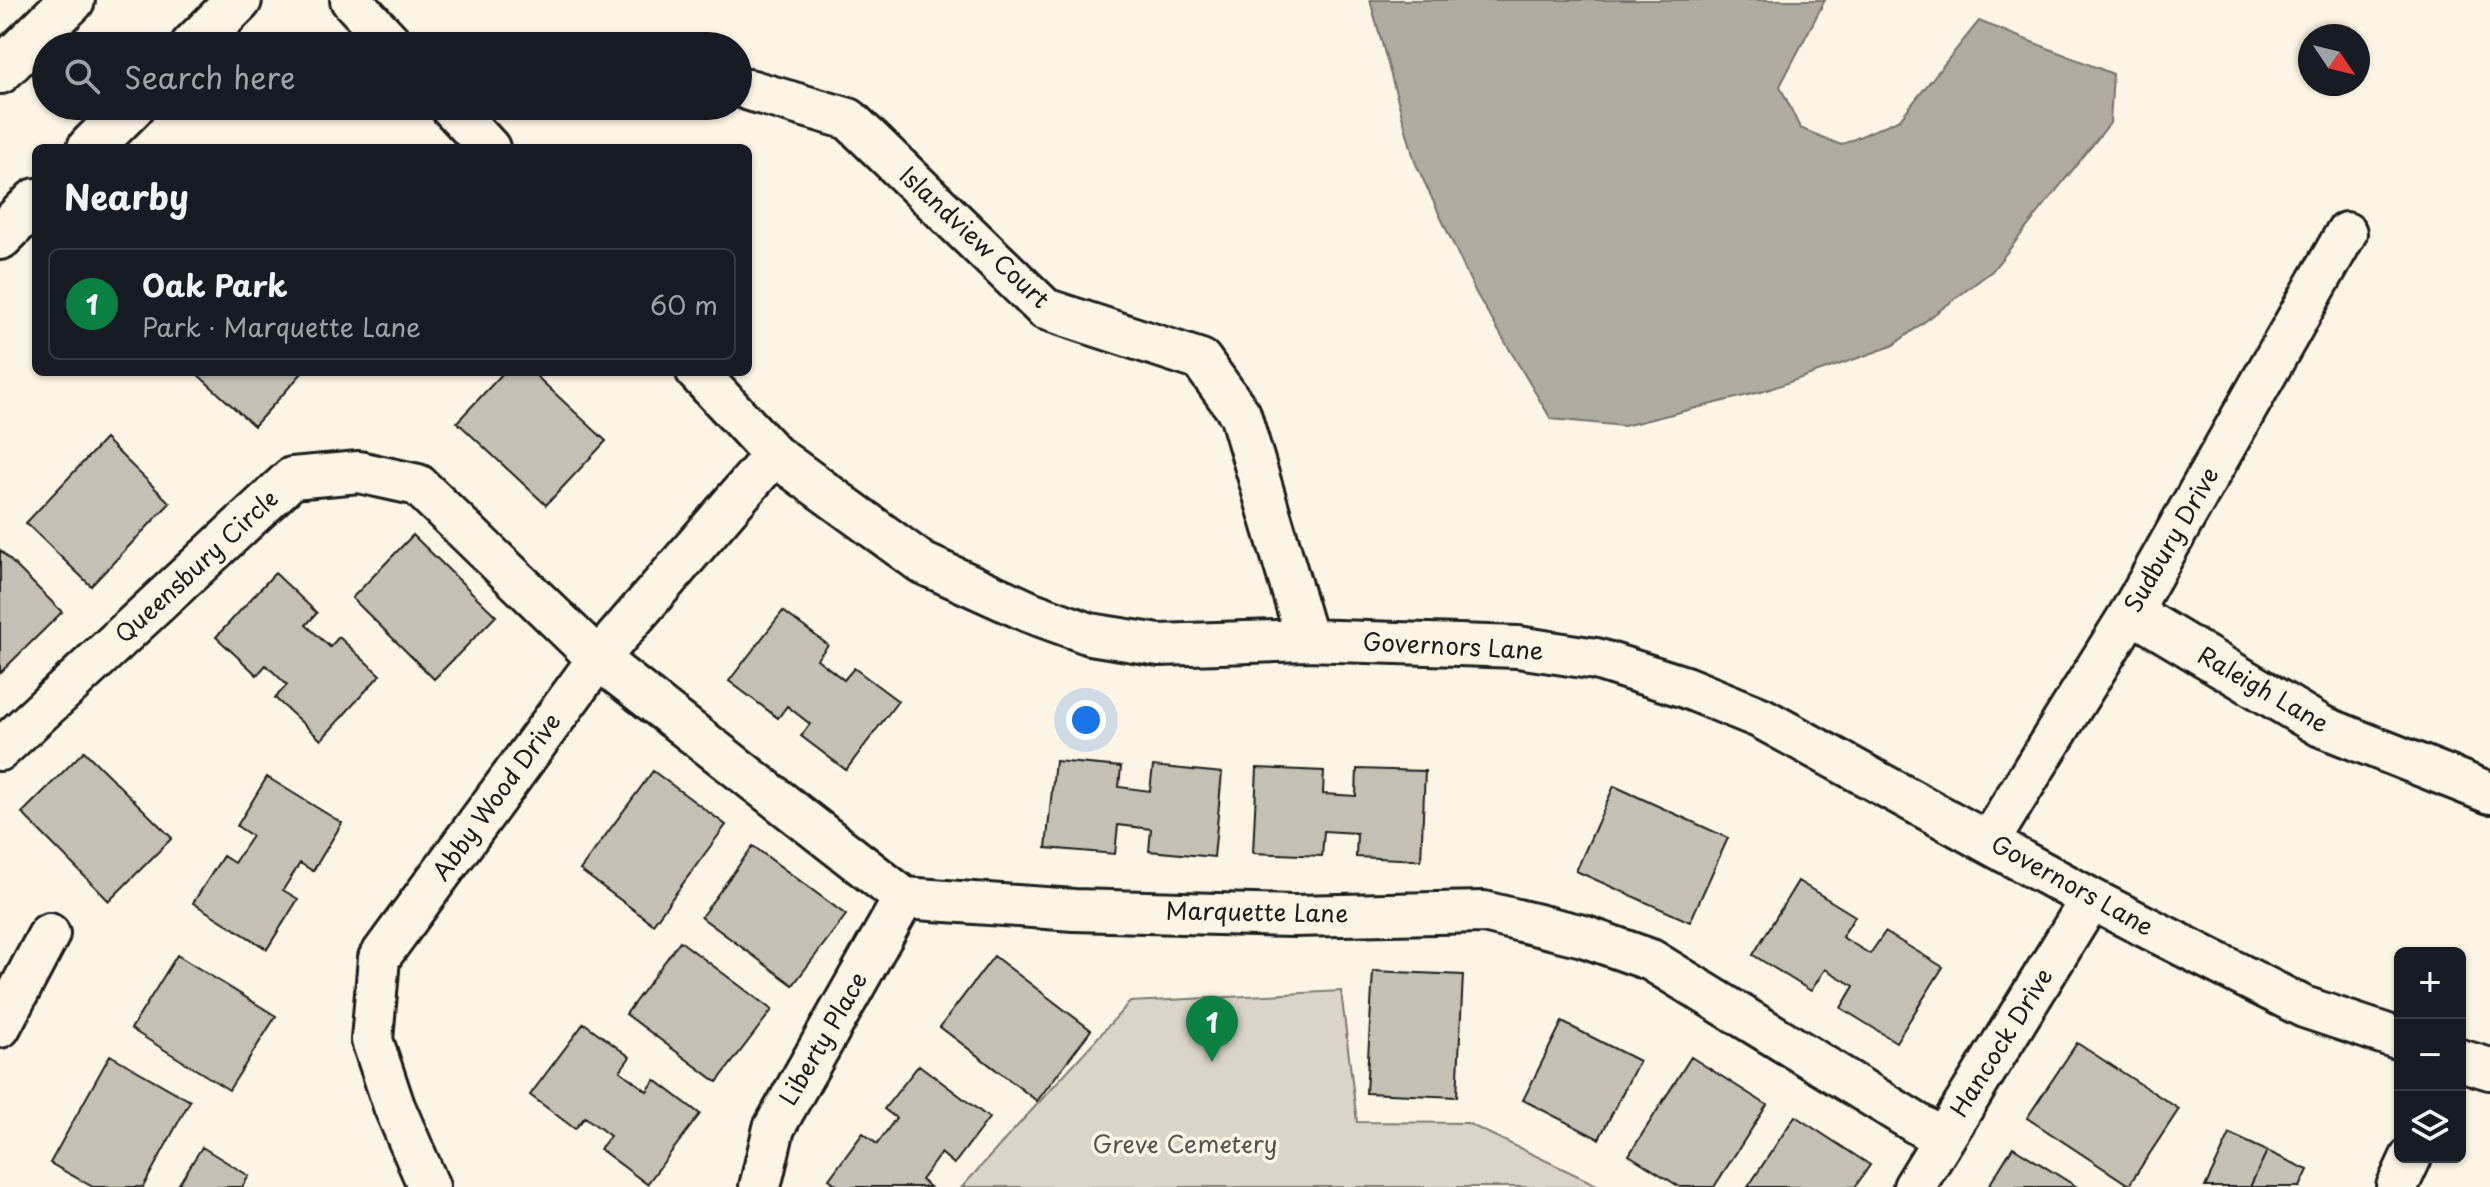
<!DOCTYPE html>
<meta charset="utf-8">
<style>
:root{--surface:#171b24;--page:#242831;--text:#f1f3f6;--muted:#9ea1a6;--line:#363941;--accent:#0b8043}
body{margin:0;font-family:"Playpen Sans",sans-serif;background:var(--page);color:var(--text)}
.controls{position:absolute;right:24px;bottom:24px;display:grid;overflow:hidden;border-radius:12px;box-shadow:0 2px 6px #0004}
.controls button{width:72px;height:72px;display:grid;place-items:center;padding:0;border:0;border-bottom:2px solid var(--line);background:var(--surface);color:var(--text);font:40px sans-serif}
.compass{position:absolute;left:2298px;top:24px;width:72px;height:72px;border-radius:50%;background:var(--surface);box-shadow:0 2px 6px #0004;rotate:125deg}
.you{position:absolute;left:1086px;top:720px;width:28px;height:28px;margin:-20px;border:6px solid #fff;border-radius:50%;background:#1a73e8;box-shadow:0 0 0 12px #1a73e833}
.badge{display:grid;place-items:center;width:52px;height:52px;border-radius:50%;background:var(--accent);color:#fff;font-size:26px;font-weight:700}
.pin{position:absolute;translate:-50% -66px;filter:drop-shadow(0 2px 4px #0008)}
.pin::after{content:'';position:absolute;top:42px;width:28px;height:24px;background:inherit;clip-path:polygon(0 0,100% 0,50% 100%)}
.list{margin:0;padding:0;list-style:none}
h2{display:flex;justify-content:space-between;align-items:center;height:104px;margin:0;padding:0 32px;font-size:34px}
h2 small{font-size:26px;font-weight:400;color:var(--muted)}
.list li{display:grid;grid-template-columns:52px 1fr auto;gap:24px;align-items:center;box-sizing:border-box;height:112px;margin:0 16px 16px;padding:0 16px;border:2px solid var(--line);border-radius:12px}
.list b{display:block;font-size:30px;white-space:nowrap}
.list p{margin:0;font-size:26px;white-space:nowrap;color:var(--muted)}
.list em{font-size:26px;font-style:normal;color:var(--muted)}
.icon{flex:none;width:44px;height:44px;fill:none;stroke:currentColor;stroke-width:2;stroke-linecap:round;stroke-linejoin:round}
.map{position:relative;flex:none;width:2490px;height:1187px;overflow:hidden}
.search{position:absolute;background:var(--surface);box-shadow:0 2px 6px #0004;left:32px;top:32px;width:720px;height:88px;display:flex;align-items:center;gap:20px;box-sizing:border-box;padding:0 28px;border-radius:44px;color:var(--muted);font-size:30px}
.panel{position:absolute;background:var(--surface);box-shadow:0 2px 6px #0004;left:32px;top:144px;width:720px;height:232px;border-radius:12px}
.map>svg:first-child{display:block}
.green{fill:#dbd5c8;stroke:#7c7872;stroke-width:2}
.water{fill:#b0aba1;stroke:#75726c;stroke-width:2}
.building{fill:#c4c0b3;stroke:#1c1c1c;stroke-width:2}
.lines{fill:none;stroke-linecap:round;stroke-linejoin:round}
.minor-casing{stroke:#1c1c1c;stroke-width:46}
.primary-casing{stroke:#1c1c1c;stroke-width:50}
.minor{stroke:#fcf5e5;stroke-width:40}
.primary{stroke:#fcf5e5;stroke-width:44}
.labels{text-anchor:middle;stroke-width:7;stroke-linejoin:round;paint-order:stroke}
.street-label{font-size:24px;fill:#1c1c1c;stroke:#fcf5e5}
.park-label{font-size:24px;fill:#555450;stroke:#fcf5e5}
</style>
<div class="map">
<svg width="2490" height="1187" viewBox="0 0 2490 1187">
<rect width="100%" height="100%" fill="#fcf5e5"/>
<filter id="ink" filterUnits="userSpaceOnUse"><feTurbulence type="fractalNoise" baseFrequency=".0125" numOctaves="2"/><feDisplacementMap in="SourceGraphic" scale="16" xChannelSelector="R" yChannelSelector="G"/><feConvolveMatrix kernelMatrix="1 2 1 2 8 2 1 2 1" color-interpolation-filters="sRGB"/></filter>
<g filter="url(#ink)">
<path class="green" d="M1341 991 1357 1122 1467 1123 1601 1187H962L1130 1002Z"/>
<path class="water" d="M1370 0H1825L1780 86 1800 128 1841 145 1900 119 1979 21 2113 74 2110 123 1992 271 1892 346 1764 391 1624 426 1551 419 1476 293 1415 162Z"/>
<path class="building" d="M195 372H303L254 426Z
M504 372H532L606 441 546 505 457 422Z
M105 439 170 503 91 586 26 523Z
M413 535 496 616 434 679 352 598Z
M0 550 62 612 0 673Z
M275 573 317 613 306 625 330 647 339 637 380 675 321 740 275 698 287 685 266 665 257 675 216 637Z
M783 611 828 645 817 659 844 680 854 668 898 701 846 770 801 736 810 724 787 706 778 718 729 681Z
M84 751 172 838 109 901 22 813Z
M1055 761 1121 767 1119 787 1150 791 1153 766 1222 773 1214 857 1149 851 1151 829 1118 825 1115 854 1046 848Z
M1257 768 1324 771 1323 794 1356 796 1357 769 1425 771 1421 860 1356 857 1357 833 1324 831 1322 856 1253 853Z
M653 771 726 825 653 924 580 870Z
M267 777 342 823 313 871 300 863 283 890 298 899 267 949 193 903 223 856 234 863 252 836 237 826Z
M1614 786 1728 838 1690 922 1576 871Z
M753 846 846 915 793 985 701 917Z
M1798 881 1855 916 1842 937 1870 954 1885 932 1943 967 1896 1042 1841 1008 1854 986 1825 969 1811 991 1753 955Z
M680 941 772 1010 717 1082 626 1014Z
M177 955 276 1016 229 1090 131 1029Z
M994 956 1091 1030 1037 1101 940 1027Z
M1373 971 1463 975 1457 1097 1366 1093Z
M1562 1022 1639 1061 1599 1139 1523 1100Z
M584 1023 630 1057 620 1071 647 1091 655 1080 700 1114 647 1184 600 1149 610 1136 585 1117 575 1129 530 1095Z
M2077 1043 2179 1109 2129 1185 2027 1118Z
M110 1055 190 1101 143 1187H93L50 1163Z
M1691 1057 1767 1105 1714 1187H1680L1629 1155Z
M919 1065 989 1118 954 1164 941 1153 921 1180 930 1187H839L829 1179 863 1133 877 1144 896 1118 884 1109Z
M1795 1116 1870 1165 1855 1187H1748Z
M2230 1134 2267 1151 2250 1187H2205Z
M202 1147 249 1176 242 1187H177Z
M2013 1147 2077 1187H1988Z
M2267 1151 2308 1170 2300 1187H2250Z"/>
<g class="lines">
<g class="minor-casing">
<path id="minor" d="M351 0 394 46
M749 90 849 119 1045 309 1201 360 1240 414 1307 640
M450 106 489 148
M697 372 774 455 922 563 1030 612 1090 634 1159 645 1307 640 1518 647 1596 659 1685 687 1761 718 2091 899 2304 1007 2400 1039
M2131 612 2321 726 2490 793
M0 750 292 478 359 472 418 485 598 659 904 898 1074 910 1293 916 1484 912 1583 936 1651 960 1942 1139
M1989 841 2131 612 2346 233
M0 1027 49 934
M2460 1060 2490 1069
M429 1187 394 1106 372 1040 379 958 598 659 774 455
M760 1187 774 1128 904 898
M1914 1187 2091 899
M2397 1187 2411 1157"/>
</g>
<g class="primary-casing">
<path id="primary" d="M193 46 239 0
M0 71 72 0
M90 148 132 106
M0 237 36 201"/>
</g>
<use href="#minor" class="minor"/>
<use href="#primary" class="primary"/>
</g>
</g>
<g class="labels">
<g class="street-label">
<text transform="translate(974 238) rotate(43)" y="8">Islandview Court</text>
<text transform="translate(2172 540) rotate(-60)" y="8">Sudbury Drive</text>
<text transform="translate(197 567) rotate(-43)" y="8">Queensbury Circle</text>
<text transform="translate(1453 647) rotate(3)" y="8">Governors Lane</text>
<text transform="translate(2263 690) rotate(30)" y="8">Raleigh Lane</text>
<text transform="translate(497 797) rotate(-54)" y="8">Abby Wood Drive</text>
<text transform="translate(2072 886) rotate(29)" y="8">Governors Lane</text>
<text transform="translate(1257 913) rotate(1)" y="8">Marquette Lane</text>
<text transform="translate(824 1039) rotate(-60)" y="8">Liberty Place</text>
<text transform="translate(2002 1043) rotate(-58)" y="8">Hancock Drive</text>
</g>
<g class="park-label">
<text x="1185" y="1153">Greve Cemetery</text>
</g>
</g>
</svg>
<div class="controls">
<button>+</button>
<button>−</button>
<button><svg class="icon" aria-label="layers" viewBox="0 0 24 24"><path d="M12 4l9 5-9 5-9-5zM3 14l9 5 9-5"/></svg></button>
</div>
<svg class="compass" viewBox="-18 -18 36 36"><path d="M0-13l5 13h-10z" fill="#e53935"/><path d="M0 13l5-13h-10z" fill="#9ea1a6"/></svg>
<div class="you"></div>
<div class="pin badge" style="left:1212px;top:1062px">1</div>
<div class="search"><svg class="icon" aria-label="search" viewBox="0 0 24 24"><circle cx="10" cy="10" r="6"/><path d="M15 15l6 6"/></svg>Search here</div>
<section class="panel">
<h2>Nearby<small></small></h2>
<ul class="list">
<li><span class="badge">1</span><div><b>Oak Park</b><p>Park · Marquette Lane</p></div><em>60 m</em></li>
</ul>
</section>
</div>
